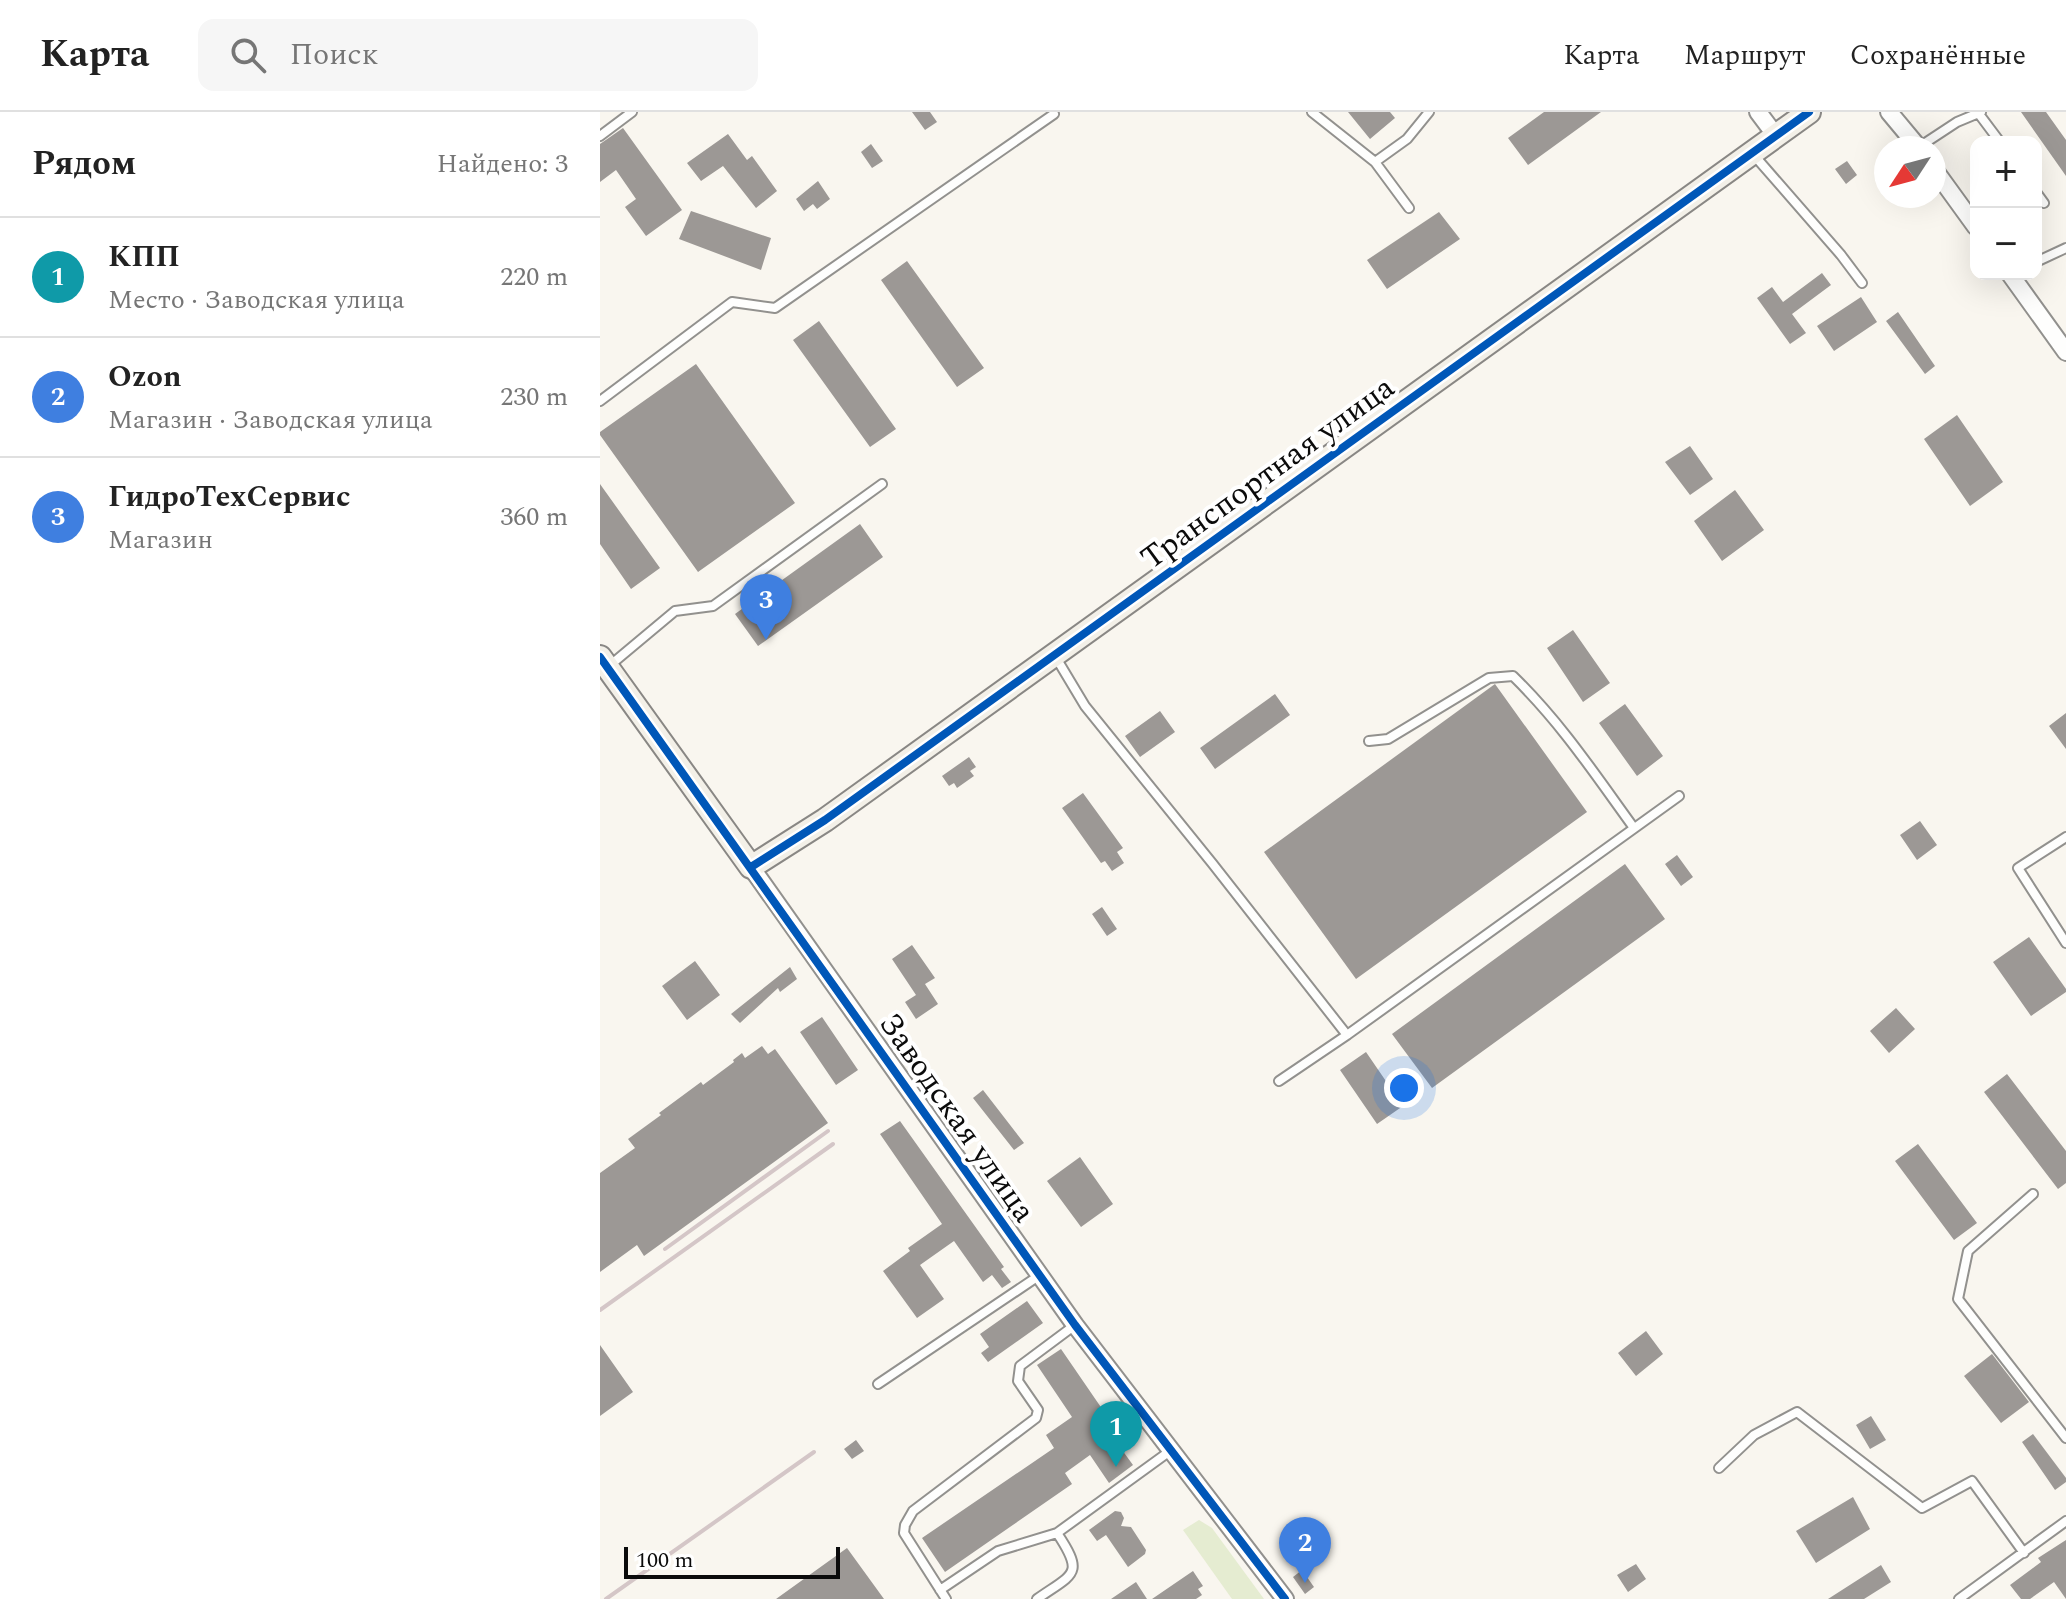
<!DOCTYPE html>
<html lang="ru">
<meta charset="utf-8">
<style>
:root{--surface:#fff;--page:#f6f6f6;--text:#222;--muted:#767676;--line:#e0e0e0;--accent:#d93025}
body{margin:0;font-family:Spectral,serif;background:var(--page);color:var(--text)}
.controls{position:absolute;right:24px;top:24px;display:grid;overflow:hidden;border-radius:16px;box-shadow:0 8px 32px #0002}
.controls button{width:72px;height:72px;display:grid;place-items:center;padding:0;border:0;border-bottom:2px solid var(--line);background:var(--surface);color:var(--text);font:40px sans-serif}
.compass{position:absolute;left:1274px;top:24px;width:72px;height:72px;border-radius:50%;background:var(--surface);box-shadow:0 8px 32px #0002;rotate:234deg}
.scale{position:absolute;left:24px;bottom:20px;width:216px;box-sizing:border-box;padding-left:8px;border:4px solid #0b0b0b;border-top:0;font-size:22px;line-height:28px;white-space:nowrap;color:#0b0b0b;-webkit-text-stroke:6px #fff;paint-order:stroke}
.you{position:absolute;left:804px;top:976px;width:28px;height:28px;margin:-20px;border:6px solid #fff;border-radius:50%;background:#1a73e8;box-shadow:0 0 0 12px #1a73e833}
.badge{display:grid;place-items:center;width:52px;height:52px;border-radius:50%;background:var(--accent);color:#fff;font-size:26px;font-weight:700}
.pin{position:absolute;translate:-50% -66px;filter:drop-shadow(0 2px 4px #0008)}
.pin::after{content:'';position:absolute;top:42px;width:28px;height:24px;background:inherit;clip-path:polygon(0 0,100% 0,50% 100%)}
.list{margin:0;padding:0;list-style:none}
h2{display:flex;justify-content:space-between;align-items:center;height:104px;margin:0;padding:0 32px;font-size:34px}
h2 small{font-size:26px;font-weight:400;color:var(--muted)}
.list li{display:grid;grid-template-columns:52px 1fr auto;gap:24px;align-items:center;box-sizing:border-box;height:120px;padding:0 32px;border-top:2px solid var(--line)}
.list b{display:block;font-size:30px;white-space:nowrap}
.list p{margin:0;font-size:26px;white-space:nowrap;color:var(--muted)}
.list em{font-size:26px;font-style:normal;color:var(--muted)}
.icon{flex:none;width:44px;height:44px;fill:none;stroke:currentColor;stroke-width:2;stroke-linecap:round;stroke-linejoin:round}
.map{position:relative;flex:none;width:1466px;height:1487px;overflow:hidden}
header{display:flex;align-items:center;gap:48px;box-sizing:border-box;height:112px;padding:0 40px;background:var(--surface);border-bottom:2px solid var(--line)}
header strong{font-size:38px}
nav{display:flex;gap:44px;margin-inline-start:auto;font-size:28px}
.search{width:560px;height:72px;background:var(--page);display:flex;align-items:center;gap:20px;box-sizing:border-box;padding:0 28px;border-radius:16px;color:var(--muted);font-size:30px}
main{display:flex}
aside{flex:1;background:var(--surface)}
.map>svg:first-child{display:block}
.green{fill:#e5ecd1}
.building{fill:#9c9895}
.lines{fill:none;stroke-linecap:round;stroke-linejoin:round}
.lane-casing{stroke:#92918e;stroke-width:12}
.street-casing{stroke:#92918e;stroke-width:20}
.secondary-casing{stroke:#898784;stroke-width:26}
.lane{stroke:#fefefd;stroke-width:8}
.street{stroke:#fefefd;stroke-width:16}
.secondary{stroke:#f3f0e8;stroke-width:22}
.rail{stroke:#d4c6c7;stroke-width:4}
.cycleway-casing{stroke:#fff;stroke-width:13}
.cycleway{stroke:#0057b8;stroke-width:8}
.labels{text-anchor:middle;stroke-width:8;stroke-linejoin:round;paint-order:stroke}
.street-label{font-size:32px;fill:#0b0b0b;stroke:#fff}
</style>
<header>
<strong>Карта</strong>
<div class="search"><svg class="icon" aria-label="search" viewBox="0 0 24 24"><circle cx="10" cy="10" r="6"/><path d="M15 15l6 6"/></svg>Поиск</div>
<nav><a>Карта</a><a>Маршрут</a><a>Сохранённые</a></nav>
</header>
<main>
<aside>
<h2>Рядом<small>Найдено: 3</small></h2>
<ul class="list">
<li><span class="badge" style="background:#0f9aa8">1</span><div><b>КПП</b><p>Место · Заводская улица</p></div><em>220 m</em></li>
<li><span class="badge" style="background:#3f7fe0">2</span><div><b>Ozon</b><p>Магазин · Заводская улица</p></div><em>230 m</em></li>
<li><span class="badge" style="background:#3f7fe0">3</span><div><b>ГидроТехСервис</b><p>Магазин</p></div><em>360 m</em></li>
</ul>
</aside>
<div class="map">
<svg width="1466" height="1487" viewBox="0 0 1466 1487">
<rect width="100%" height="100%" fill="#f9f6ef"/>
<path class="green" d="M599 1408 612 1416 664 1487H632L583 1418Z"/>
<path class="building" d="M312 0H330L337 10 325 18Z
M748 0H790L795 6 770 27Z
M944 0H1001L928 53 908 26Z
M1421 0H1446L1466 28V64Z
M23 16 82 98 46 124 25 95 36 87 16 58 0 70V32Z
M128 22 147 48 152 44 177 79 156 96 123 54 101 69 87 51Z
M271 32 283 49 272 56 261 40Z
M1247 49 1257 63 1246 72 1235 57Z
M218 69 230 87 217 97 213 92 204 99 196 87Z
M91 99 171 126 161 158 79 127Z
M839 100 860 127 787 177 767 148Z
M307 149 384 256 357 275 281 168Z
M1222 161 1231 173 1192 202 1206 221 1190 232 1157 186 1172 175 1183 190Z
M1261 185 1277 210 1234 239 1217 214Z
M1298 200 1335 254 1325 262 1286 209Z
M219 209 296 317 270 335 193 228Z
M96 252 195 391 98 460 0 323V320Z
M1357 303 1403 370 1370 394 1324 327Z
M1090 334 1113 367 1090 383 1065 350Z
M0 372 60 456 31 477 0 432Z
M1135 378 1164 418 1122 449 1094 409Z
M260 412 283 445 158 534 135 502Z
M973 518 1010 571 983 590 947 536Z
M895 572 987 700 756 867 664 740Z
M675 582 690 603 615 657 600 636Z
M1025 592 1063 644 1037 664 999 611Z
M560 599 575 620 540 645 525 624Z
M1466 601V637L1449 614Z
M369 645 376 655 370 659 374 664 357 676 354 671 349 674 342 664Z
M483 681 523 736 517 740 524 751 512 759 505 749 501 751 462 696Z
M1320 709 1337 733 1317 748 1300 723Z
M1077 743 1093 765 1081 774 1065 752Z
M1025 752 1065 807 832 976 792 922Z
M502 795 517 817 507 824 492 802Z
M1429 825 1466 877V880L1431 904 1393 850Z
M312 833 335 866 325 872 338 892 316 907 305 890 316 883 292 847Z
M95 849 120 883 87 908 62 874Z
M190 855 197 867 180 880 178 876 140 911 131 902Z
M1296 896 1315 917 1289 941 1270 919Z
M222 905 258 958 236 973 200 920Z
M162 934 168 942 175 937 228 1011 44 1144 37 1133 0 1160V1061L35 1036 28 1027 61 1003 59 1001 101 970 103 973 134 950 133 948 142 941 145 946Z
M766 940 803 994 777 1012 740 958Z
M1407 962 1466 1039V1071L1458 1077 1384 980Z
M383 978 424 1031 414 1038 373 986Z
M300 1009 404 1155 401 1157 411 1170 402 1176 392 1163 383 1170 354 1129 320 1153 344 1187 317 1206 283 1159 310 1139 308 1136 342 1112 280 1022Z
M1318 1032 1377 1111 1354 1128 1295 1049Z
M480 1045 513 1092 481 1115 447 1069Z
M427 1189 443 1211 388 1250 381 1241 389 1235 380 1222Z
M1046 1219 1063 1242 1036 1264 1018 1241Z
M0 1233 33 1280 0 1304Z
M461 1237 520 1323 514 1327 533 1353 509 1371 490 1343 465 1361 472 1372 345 1460 322 1426 454 1336 446 1323 472 1305 437 1253Z
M1392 1242 1429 1290 1401 1311 1364 1264Z
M1271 1304 1286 1328 1270 1337 1256 1313Z
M1433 1322 1466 1366V1370L1455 1378 1422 1330Z
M256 1328 264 1339 252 1347 244 1337Z
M1253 1385 1270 1417 1216 1451 1196 1419Z
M515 1399 521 1400 524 1406 521 1414 531 1415 546 1438 545 1442 528 1455 506 1423 497 1429 489 1418Z
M1466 1428V1487L1454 1470 1430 1487H1421L1410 1473 1441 1450 1438 1446Z
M247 1436 284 1487H176Z
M1036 1452 1046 1467 1028 1480 1017 1463Z
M1281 1453 1291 1470 1264 1487H1228Z
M702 1458 714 1475 705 1482 693 1465Z
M593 1459 603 1474 598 1477 602 1483 596 1487H552Z
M536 1470 547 1487H511Z"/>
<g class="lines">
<g class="lane-casing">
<path id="lane" d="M712 0 775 50 809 96
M1379 2 1400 30
M0 24 32 0
M1319 35 1357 10 1381 0
M1153 42 1241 143 1262 171
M775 50 807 27 829 0
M1436 80 1444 91
M1436 150 1466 136
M0 289 132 190 175 196 454 2
M455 544 485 594 612 751 747 923 679 969
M8 555 75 499 113 494 282 372
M769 629 788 627 889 566 913 564C962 612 994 661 1034 716
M1466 725 1418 756 1466 831
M747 923 1079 684
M1433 1082 1368 1139 1358 1187 1466 1326
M278 1272 440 1163
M1119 1356 1154 1323 1197 1300 1322 1396 1372 1369 1424 1441
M340 1478 398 1439 457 1421
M346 1487 304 1421 305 1413 313 1399 436 1306 438 1298 418 1269 420 1254 475 1213
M437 1487C474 1461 485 1463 457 1421L570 1339
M1359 1487 1466 1409"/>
</g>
<g class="street-casing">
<path id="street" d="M1158 0 1176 24
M1289 0 1319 36
M1334 57 1376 115
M1410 162 1466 240
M151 755 475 1213 685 1487"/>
</g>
<g class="secondary-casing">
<path id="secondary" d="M0 545 151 755 225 708 1209 0"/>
</g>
<use href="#lane" class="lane"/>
<use href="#street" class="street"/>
<use href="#secondary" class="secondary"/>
<path class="rail" d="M65 1137 228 1019
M0 1198 233 1032
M6 1487 214 1340"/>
<g class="cycleway-casing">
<path id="cycleway" d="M0 545 475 1213 685 1487
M151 755 225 708 1209 0"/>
</g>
<use href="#cycleway" class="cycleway"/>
</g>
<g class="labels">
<g class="street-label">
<text transform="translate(667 360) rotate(-36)" y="11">Транспортная улица</text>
<text transform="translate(358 1005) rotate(55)" y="11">Заводская улица</text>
</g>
</g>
</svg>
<div class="controls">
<button>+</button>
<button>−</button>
</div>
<svg class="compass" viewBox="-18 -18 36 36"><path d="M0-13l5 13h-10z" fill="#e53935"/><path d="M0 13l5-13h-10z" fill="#767676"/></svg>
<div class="scale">100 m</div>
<div class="you"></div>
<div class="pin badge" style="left:516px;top:1355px;background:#0f9aa8">1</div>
<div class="pin badge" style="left:705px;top:1471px;background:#3f7fe0">2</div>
<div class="pin badge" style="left:166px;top:528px;background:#3f7fe0">3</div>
</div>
</main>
